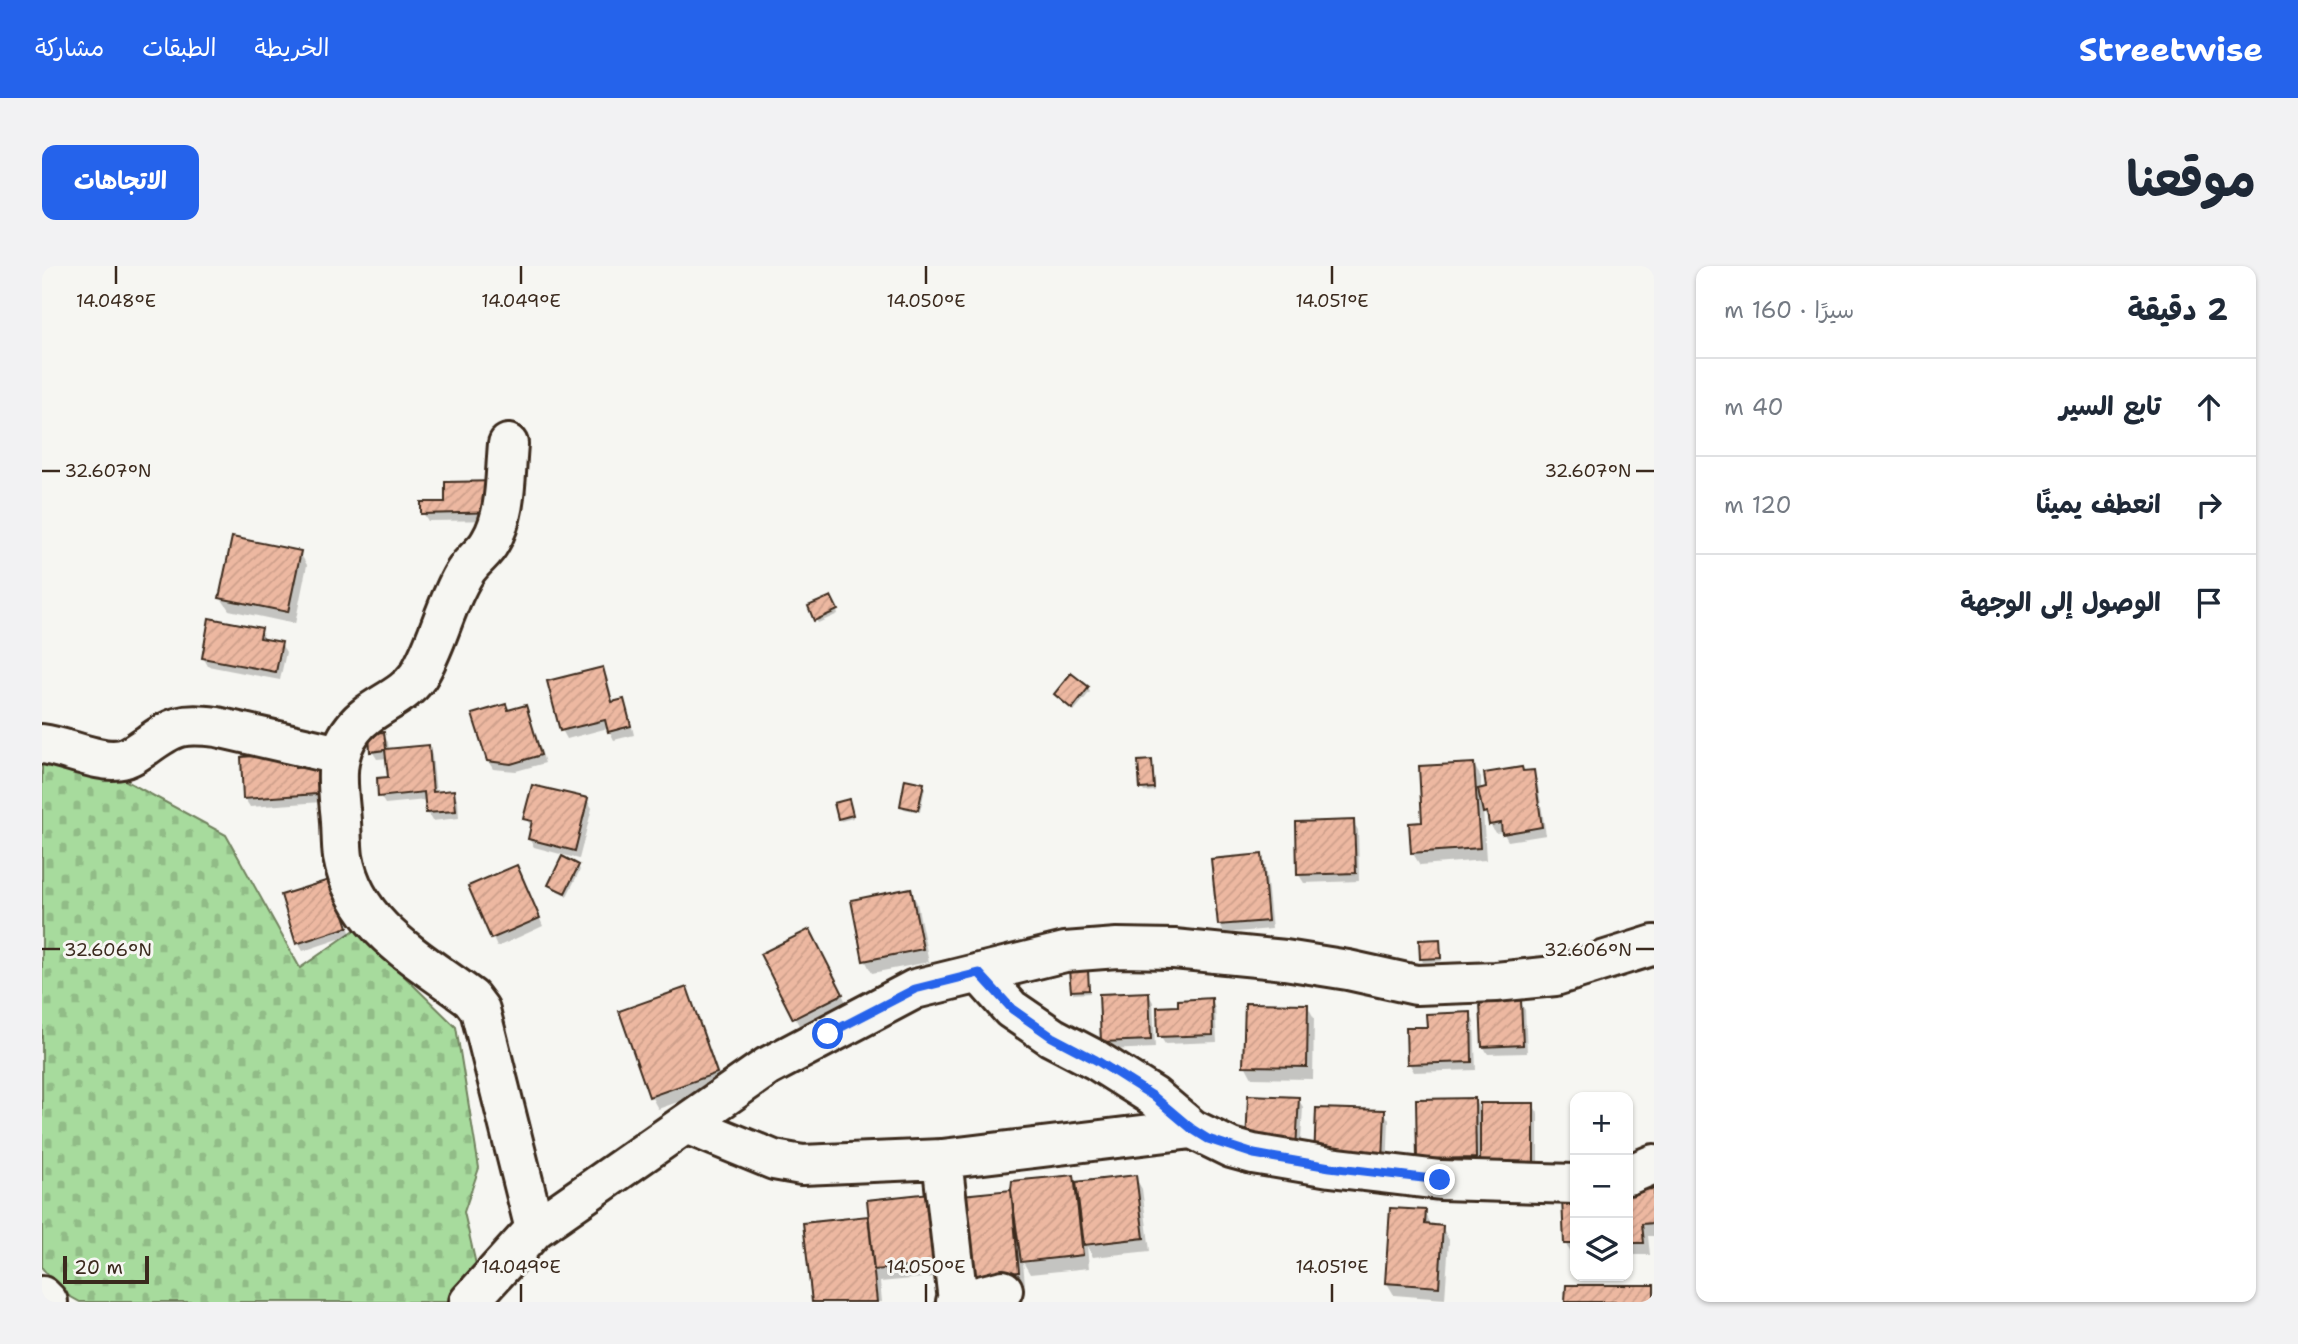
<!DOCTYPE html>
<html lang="ar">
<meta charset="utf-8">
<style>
:root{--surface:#fff;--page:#f2f2f3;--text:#1f2937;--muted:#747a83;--line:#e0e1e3;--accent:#2563eb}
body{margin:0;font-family:"Shantell Sans","Playpen Sans Arabic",sans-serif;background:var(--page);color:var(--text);direction:rtl}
.controls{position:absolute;right:21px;bottom:21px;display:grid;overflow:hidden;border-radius:14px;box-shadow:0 2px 5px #0004}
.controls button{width:63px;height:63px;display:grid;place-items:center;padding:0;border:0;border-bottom:2px solid var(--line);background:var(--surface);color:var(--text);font:35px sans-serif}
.scale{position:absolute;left:21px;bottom:18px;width:86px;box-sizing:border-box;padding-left:7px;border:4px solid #3b2a1e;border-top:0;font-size:19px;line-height:24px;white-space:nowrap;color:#3b2a1e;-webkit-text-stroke:5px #f6f6f2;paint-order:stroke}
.stop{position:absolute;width:21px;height:21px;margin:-16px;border:5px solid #2563eb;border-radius:50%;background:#fff}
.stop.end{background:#2563eb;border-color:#fff;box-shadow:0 2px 7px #0008}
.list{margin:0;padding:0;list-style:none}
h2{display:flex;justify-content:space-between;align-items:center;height:91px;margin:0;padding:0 28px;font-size:30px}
h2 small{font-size:23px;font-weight:400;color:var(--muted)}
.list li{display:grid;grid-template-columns:46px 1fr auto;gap:21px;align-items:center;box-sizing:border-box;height:98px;padding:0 28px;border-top:2px solid var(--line)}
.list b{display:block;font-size:26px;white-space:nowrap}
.list em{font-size:23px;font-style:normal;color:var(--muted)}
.icon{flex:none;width:38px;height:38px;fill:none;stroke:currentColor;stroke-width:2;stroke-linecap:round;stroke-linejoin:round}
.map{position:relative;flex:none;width:1612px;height:1036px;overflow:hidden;direction:ltr;border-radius:14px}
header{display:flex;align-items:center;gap:42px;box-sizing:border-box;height:98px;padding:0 35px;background:var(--accent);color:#fff}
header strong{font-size:33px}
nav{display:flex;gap:38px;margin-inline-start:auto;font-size:24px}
.intro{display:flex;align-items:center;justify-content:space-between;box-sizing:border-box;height:168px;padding:0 42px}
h1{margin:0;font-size:49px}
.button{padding:18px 32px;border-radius:14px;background:var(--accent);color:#fff;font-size:24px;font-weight:700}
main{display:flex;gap:42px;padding:0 42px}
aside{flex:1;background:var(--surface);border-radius:14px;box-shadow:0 2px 5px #0004}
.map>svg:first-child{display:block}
.cemetery{fill:url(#cemetery-stones);stroke:#71825e;stroke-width:2}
.shadow{fill:#0003}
.building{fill:url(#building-hatch);stroke:#3b2a1e;stroke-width:2}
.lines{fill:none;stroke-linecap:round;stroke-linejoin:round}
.minor-casing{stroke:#3b2a1e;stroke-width:44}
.minor{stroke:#f6f6f2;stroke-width:38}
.route{stroke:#2563eb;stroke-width:9}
.ticks{fill:none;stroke:#3b2a1e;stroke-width:2.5}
.ticks-label{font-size:18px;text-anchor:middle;fill:#3b2a1e;stroke:#f6f6f2;stroke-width:6;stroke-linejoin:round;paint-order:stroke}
</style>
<header>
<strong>Streetwise</strong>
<nav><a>الخريطة</a><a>الطبقات</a><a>مشاركة</a></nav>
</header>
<div class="intro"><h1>موقعنا</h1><a class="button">الاتجاهات</a></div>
<main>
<aside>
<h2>2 دقيقة<small>سيرًا · 160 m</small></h2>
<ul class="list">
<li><svg class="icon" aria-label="ahead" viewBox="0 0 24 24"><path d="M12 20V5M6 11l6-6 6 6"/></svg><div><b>تابع السير</b></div><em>40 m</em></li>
<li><svg class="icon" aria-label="right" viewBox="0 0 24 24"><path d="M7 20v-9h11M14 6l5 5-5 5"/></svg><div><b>انعطف يمينًا</b></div><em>120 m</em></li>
<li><svg class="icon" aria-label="arrive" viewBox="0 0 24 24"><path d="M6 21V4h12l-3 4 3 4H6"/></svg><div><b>الوصول إلى الوجهة</b></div></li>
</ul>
</aside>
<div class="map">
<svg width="1612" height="1036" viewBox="0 0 1612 1036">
<defs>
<pattern id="cemetery-stones" width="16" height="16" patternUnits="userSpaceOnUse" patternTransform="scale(1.75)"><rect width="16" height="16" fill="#a7db9d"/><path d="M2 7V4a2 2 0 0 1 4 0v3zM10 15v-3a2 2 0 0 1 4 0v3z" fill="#91bc87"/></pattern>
<pattern id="building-hatch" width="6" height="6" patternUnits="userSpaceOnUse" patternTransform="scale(1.75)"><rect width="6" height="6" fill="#edb8a1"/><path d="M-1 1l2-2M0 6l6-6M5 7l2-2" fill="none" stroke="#cc9e8a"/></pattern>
</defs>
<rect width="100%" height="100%" fill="#f6f6f2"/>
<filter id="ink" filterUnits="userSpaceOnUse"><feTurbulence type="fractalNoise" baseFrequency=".0143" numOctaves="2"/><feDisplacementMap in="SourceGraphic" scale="14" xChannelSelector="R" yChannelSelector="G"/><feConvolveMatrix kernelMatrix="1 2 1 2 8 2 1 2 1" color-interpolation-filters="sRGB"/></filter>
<g filter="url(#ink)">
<path class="cemetery" d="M0 493 55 499 184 569 258 702 314 663 414 761 437 902 422 946 438 1016 421 1036H38L20 1026 0 1002Z"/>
<path class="shadow" d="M457 216 462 254 386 255 381 247Z
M258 287 265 299 253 358 187 344 179 332Z
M788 332 796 348 776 357 774 354Z
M219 364 223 375 239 378 244 386 238 414 166 400 161 391Z
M560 403 565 411 572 438 581 435 586 444 592 469 572 474 566 462 525 473 520 464Z
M1046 422 1048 426 1032 445 1014 428Z
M464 440 467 446 483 441 488 449 503 497 474 505 451 503 446 495Z
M341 468 346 476 347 485 386 481 390 489 394 527 411 526 416 534 417 552 390 555 385 546 384 534 343 538 338 530 348 513 346 492 335 493 330 485Z
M200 493 255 497 256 503 294 535 208 541 203 533Z
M1109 496 1113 525 1102 526 1100 522Z
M1431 498 1439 511V524L1482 507 1491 506 1495 514 1504 569 1466 575 1461 566 1453 567 1441 544 1444 594 1378 599 1370 586 1382 557Z
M881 519 883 522 878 546 862 543 859 539Z
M545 534 550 542 537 593 492 581 487 573 490 561 483 552Z
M808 539 811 552 799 555 797 552Z
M1311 556 1316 564 1317 615 1262 617 1257 609Z
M1219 590 1223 598 1230 663 1182 667 1178 659 1171 594Z
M536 600 538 604 525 630 510 622 508 619Z
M479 609 501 660 455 681 428 621Z
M294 623 309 669 261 685 256 677Z
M868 624 875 637 887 696 830 707 823 694Z
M1397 675 1400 695 1381 696 1379 692Z
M774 678 807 742 760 765 720 689Z
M1045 705 1048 727 1032 728 1030 725Z
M644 723 651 736 681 820 616 843 609 830Z
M1106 728 1111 736 1113 782 1065 784 1060 776Z
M1169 734 1173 742 1175 776 1123 778 1118 770 1138 742Z
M1478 736 1483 744 1485 787 1446 788 1441 780Z
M1265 739 1272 752 1271 813 1210 812 1203 799Z
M1428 748 1432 756 1434 804 1372 806 1367 797 1386 762Z
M1256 833 1261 841 1258 891 1210 889Z
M1432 834 1440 847 1491 839 1496 847V908L1377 892Z
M1342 846 1347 854 1345 905 1278 903Z
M1031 911 1035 918 1093 911 1100 923 1108 985 1051 991 1045 980 1047 1002 988 1008 981 996 983 1018 927 1024 911 931 970 925Z
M1612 925V970H1606L1608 989H1586V927Z
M887 929 902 1010 838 1016 840 1036H772L763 959 827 952Z
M1533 932V990H1531L1523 977Z
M1383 946 1390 961H1400L1407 974 1403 1033 1352 1029 1345 1017Z"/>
<path class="building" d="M458 215V246L379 248V236H403V216Z
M190 271 259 285 246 346 177 332Z
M789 330 796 344 772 355 766 340Z
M167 352 220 362 218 372 240 376 234 406 160 392Z
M561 401 570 436 582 433 589 460 566 466 563 454 518 465 505 415Z
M1029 407 1047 421 1030 443 1012 428Z
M464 438 466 444 484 439 499 489 469 498 445 495 430 448Z
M342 466 344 483 387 479 391 526 412 524 414 545 384 547 382 526 336 531 335 512 346 511 343 484 328 486 327 467Z
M252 487 253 502 289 500 291 527 201 533 199 491Z
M1110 494 1112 522 1098 523 1096 495Z
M1432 497 1438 582 1369 587 1367 557 1380 556 1377 500Z
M1480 501 1481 505 1492 504 1500 561 1460 568 1459 557 1447 559 1445 546 1441 547 1436 523 1444 521 1442 507Z
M863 513 882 517 876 544 858 540Z
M490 519 546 532 533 585 486 573 490 555 481 553Z
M807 533 811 549 796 553 792 537Z
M1312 554 1314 607 1255 609 1254 556Z
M1220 588 1226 655 1176 659 1169 593Z
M520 590 537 599 523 627 506 619Z
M475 599 498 652 449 673 426 620Z
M290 613 306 661 254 678 239 629Z
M869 622 881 683 821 695 809 634Z
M768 663 801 728 751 753 718 688Z
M1398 673 1399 692 1378 693 1377 674Z
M1027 704H1046L1047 724 1029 725Z
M645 721 675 807 607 831 577 745Z
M1107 726 1109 774 1059 776 1057 728Z
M1170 732 1171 769 1116 771 1115 741 1136 740V734Z
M1479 734 1481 779 1440 781 1438 736Z
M1203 737 1266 738 1265 801 1201 800Z
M1429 746 1430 796 1365 798 1364 761H1385L1384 748Z
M1206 829 1257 831 1254 883 1204 881Z
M1433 832 1434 892 1375 893 1374 833Z
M1438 837H1492V900H1438Z
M1274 842 1343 844 1341 897 1272 895Z
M1032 909 1041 989 979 996 969 924 970 915Z
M1094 909 1102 972 1042 979 1034 916Z
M1612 923V957L1600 958 1602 977H1586V924Z
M969 924 977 1006 918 1012 910 930Z
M888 927 896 998 832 1004 825 934Z
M1533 930V978H1522L1520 932Z
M1348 942 1384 944 1383 958 1401 960 1397 1021 1343 1017Z
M826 950 835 1036H770L761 957Z
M1524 1019H1612V1036H1523Z"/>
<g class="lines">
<g class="minor-casing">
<path id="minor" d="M466 178C463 209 465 249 448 276 444 284 437 289 431 296 422 305 417 316 412 327 399 355 392 384 376 410 359 434 328 440 311 463 292 487 295 515 298 544 300 559 299 576 301 591 313 660 378 694 429 732L438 744 493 963
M0 478C25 481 57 498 80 493 90 491 96 485 104 480 133 459 140 457 175 461L297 489
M937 707 969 743 1010 771 1054 794 1111 830 1150 863 1189 882 1211 888 1288 901 1398 914 1533 918
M644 858 732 894 760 899 900 893 1150 863
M900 893 916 1035
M1586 909 1612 898
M0 1030 6 1036
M427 1036 493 963 725 801 873 723 1023 686 1075 682 1132 683 1243 694 1306 704 1374 719 1454 716 1513 710 1612 679
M914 1036 961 1024"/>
</g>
<use href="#minor" class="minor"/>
</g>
</g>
<g class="lines" filter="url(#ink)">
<path class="route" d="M786 768 873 723 937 707 970 743 1010 771 1054 794 1111 830 1150 863 1166 873 1212 888 1288 901 1398 914"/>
</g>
<path class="ticks" d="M74 0V18M479 0V18M884 0V18M1290 0V18M0 205H18M1594 205H1612M0 683H18M1594 683H1612M479 1018V1036M884 1018V1036M1290 1018V1036"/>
<g class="ticks-label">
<text x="74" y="41">14.048°E</text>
<text x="479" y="41">14.049°E</text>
<text x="884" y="41">14.050°E</text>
<text x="1290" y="41">14.051°E</text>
<text x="66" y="211">32.607°N</text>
<text x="1546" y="211">32.607°N</text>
<text x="66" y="690">32.606°N</text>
<text x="1546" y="690">32.606°N</text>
<text x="479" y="1007">14.049°E</text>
<text x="884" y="1007">14.050°E</text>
<text x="1290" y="1007">14.051°E</text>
</g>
</svg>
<div class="controls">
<button>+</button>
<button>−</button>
<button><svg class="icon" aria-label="layers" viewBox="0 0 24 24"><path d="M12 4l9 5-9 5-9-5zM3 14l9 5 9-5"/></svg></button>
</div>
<div class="scale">20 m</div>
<div class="stop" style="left:786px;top:768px"></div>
<div class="stop end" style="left:1398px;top:914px"></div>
</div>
</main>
